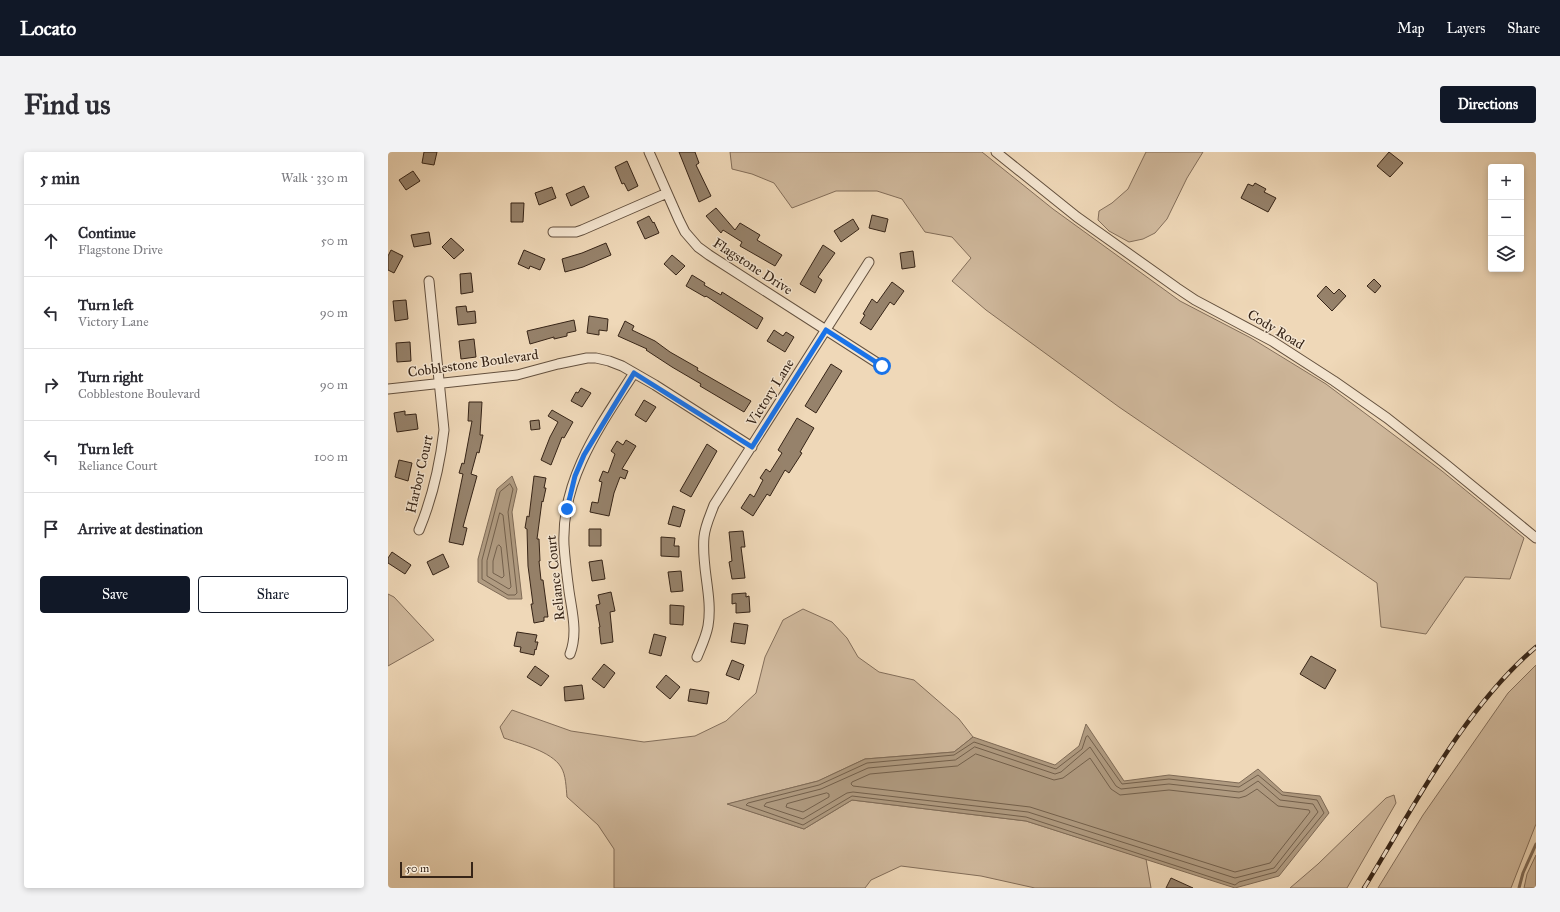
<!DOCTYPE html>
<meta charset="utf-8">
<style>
:root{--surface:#fff;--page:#f2f2f3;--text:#2b2b33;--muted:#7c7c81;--line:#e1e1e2;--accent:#111827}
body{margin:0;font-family:"IM FELL Great Primer",serif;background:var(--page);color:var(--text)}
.controls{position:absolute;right:12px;top:12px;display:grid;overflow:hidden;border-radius:4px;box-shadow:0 2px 6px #0003}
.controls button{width:36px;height:36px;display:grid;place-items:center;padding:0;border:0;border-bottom:1px solid var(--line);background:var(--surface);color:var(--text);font:20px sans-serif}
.scale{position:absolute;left:12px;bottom:10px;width:73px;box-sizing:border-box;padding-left:4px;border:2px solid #362417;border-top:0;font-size:11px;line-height:14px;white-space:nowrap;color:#362417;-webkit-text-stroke:3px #f5e6d1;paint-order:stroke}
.stop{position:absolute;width:12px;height:12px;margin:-9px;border:3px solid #1a73e8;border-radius:50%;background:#fff}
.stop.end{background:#1a73e8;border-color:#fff;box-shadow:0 1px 4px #0008}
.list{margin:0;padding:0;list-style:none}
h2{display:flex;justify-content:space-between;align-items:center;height:52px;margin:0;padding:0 16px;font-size:17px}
h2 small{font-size:13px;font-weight:400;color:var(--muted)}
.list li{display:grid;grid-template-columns:26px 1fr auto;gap:12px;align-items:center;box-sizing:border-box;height:72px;padding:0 16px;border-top:1px solid var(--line)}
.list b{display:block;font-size:15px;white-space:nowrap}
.list p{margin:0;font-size:13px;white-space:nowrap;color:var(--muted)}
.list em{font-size:13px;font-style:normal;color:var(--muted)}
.actions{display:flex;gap:8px;padding:12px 16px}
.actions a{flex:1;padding:9px 0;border:1px solid var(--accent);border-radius:4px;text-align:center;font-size:14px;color:var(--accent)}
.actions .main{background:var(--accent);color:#fff}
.icon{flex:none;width:22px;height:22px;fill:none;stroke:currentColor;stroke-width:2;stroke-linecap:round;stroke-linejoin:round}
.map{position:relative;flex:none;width:1148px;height:736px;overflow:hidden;border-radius:4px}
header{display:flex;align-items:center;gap:24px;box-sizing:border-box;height:56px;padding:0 20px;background:var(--accent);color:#fff}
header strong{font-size:19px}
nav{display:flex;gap:22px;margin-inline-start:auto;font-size:14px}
.intro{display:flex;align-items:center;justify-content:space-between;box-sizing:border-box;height:96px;padding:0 24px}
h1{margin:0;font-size:28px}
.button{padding:10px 18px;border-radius:4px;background:var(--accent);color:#fff;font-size:14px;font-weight:700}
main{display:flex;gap:24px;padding:0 24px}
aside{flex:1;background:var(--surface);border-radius:4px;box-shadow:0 2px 6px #0003}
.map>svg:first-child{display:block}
.green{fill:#d0b99d;stroke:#836e5a}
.water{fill:#b09b81;stroke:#7f6b57}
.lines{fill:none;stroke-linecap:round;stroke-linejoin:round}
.shore{stroke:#73604c;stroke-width:1}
.stream{stroke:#7f6b57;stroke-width:3}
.building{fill:#96826b;stroke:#362417}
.minor-casing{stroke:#64513f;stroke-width:11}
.minor{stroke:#f5e6d1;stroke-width:9}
.rail-casing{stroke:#362417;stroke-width:4.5}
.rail{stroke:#f5e6d1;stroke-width:3;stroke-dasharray:9;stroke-linecap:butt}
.route{stroke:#1a73e8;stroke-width:5}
.labels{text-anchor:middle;stroke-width:3;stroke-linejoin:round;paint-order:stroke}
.street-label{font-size:14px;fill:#362417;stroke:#f5e6d1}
</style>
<header>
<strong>Locato</strong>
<nav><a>Map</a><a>Layers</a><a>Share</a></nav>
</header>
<div class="intro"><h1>Find us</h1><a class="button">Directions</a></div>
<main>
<aside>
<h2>5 min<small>Walk · 330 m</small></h2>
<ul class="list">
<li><svg class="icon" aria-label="ahead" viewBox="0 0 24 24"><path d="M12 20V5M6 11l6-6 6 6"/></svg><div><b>Continue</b><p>Flagstone Drive</p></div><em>50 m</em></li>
<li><svg class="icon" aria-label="left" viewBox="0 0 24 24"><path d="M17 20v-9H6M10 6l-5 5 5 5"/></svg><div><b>Turn left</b><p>Victory Lane</p></div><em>90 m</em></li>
<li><svg class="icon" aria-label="right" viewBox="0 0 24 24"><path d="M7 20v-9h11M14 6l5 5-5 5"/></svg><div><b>Turn right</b><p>Cobblestone Boulevard</p></div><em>90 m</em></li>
<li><svg class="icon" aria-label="left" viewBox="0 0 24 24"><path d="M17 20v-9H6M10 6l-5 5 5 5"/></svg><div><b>Turn left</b><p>Reliance Court</p></div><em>100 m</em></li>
<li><svg class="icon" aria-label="arrive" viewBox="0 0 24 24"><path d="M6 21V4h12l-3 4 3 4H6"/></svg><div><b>Arrive at destination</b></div></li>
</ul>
<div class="actions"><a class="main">Save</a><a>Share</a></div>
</aside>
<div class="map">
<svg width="1148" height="736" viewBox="0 0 1148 736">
<rect width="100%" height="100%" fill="#efd8b8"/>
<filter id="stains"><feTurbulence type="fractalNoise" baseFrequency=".005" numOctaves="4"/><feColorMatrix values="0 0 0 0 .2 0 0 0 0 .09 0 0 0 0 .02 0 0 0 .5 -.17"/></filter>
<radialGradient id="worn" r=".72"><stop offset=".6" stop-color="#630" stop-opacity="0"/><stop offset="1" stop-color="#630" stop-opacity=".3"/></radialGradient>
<path class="green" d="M342 0H594L665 57 792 149 863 186 938 232 1054 319 1136 386 1122 427 1077 425 1038 482 993 475 989 431 731 255 598 158 564 129 583 106 564 85 537 80 514 47 489 39H448L404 56 386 31 364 22 344 17Z
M758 0H815L799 26 779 67 767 81 755 87 741 90 721 79 710 68 711 59 724 51 740 37Z
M0 442 6 445 46 488 0 514Z
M415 457 444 470 459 486 470 505 491 520 526 528 571 567 585 585 566 600 477 607 430 629 340 652 416 677 464 648 638 669 758 707 763 736H647L593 724 513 714 483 728 477 736H226V697L210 673 179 645C178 635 178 623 173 615 163 599 133 592 116 586L112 575 124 558 183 579 256 590 307 584 338 569 368 541 377 505 395 468Z
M1148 513V672L1123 736H990L1035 663 1120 541Z
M1006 643 1008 651 959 736H902L930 712 998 646Z
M1148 703V736H1136L1139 722Z"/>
<path class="water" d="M124 324 129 337 124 360 134 447H120L90 430V407L109 337Z
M698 572 736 629 781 623 851 631 870 617 895 640 932 644 941 661 891 724 847 736 638 669 464 648 416 677 339 652 430 629 477 607 566 600 585 585 667 613 691 594Z"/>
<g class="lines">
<path class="shore" d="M122 332 125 337 120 360 129 441 127 443H120L94 427V408L112 340Z
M112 361 115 363 123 435 121 437 99 424V409Z
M111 393 113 395 116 424 114 426 105 421V409L109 395Z
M700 584 734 632 781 627 851 635 870 623 894 643 929 648 936 661 888 720 851 730 847 733 638 665 464 644 415 673 358 653 360 651 431 633 479 611 566 603 586 590 668 617 694 597 698 585Z
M587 595 667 622 673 620 702 595 728 634 733 637 781 632 851 640 855 639 870 629 892 648 925 652 930 660 886 716 847 726 640 660 465 640 459 641 415 667 376 654 378 651 433 637 480 616 567 608Z
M588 602 666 628 675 626 702 606 723 637 732 643 781 638 851 646 858 644 869 637 890 654 921 658 922 660 882 711 847 720 642 655 465 634 463 632 464 630 482 622 569 614Z
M439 641 441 642V645L415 660 398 655 399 652Z"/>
<path class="stream" d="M1131 736 1135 721 1148 692"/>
</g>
<path class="building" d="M36 0H49L46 13 34 11Z
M291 0H307L311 11 308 13 323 44 311 50Z
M1001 0 1015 11 1002 25 989 14Z
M239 9 250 34 240 39 236 31 234 32 227 15Z
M25 19 32 29 18 38 11 28Z
M867 31 878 37 876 40 888 46 880 60 853 46 860 32 865 34Z
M196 34 201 45 183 54 178 42Z
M164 35 168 46 151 53 147 41Z
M123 51H136L135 70H123Z
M328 56 347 78 352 71 372 83 369 88 394 103 387 114 352 94 354 90 335 78 333 81 318 64Z
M484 63 500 67 497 80 481 76Z
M261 64 265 71 266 70 271 81 257 87 249 70Z
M465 67 471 77 453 90 446 79Z
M41 80 43 92 26 95 23 83Z
M63 86 76 98 66 107 54 95Z
M218 91 223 103 195 115 177 120 174 107 194 101Z
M435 93 447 101 430 125 434 128 427 141 412 132Z
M3 98 15 104 6 121 0 118V104Z
M136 98 157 107 152 118 142 114 141 117 130 112Z
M525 99 527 115 514 117 512 101Z
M284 103 297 114 288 123 276 112Z
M83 121 85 140 73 142 72 122Z
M304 123 317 131 316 133 333 143 334 140 375 166 369 177 318 144 317 145 298 134Z
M986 127 993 134 987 141 979 134Z
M504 130 516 139 506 153 502 150 483 178 472 171 477 163 475 162 484 147 489 151Z
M938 134 946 142 951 137 958 144 944 159 929 144Z
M18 148 20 167 7 169 5 149Z
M78 154 79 160 87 159 88 171 70 173 68 155Z
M201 164 220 167 219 179 211 178V183L199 181Z
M186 168 188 179 179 181V184L166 187V185L142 192 139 179Z
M237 169 246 174 244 178 267 189 282 200 310 216 309 218 363 249 356 260 312 234 313 232 284 215 258 198 259 197 230 184Z
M386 178 395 184 398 180 406 185 397 200 379 189Z
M86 187 88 205 73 207 71 189Z
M22 190 23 209 9 210 8 191Z
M443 212 454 219 428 261 417 254Z
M193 236 203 241 194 255 183 249 188 240 190 241Z
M256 248 268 255 258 270 247 263Z
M81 250H94L92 283H95L91 301 89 300 83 322 89 324 75 375 79 376 75 393 61 390 75 322 71 321 74 311 76 312 84 269H80Z
M164 258 185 270 176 286 174 285 163 313 153 308 162 285 170 270 160 264Z
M17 259V263L28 262 30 277 9 280 6 261Z
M409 266 426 276 412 300 414 301 401 321 397 318 382 344 379 342 365 364 353 356 362 342 366 345 375 328 372 326 378 317 382 320 394 301 390 298Z
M151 268 152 277 143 278 142 269Z
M238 288 248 294 234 317 240 319 237 327 232 325 226 341 221 364 202 360 204 350 210 351 214 330 211 329 215 319 220 321 227 302 223 299 229 289 235 293Z
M319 292 329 299 303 345 292 339Z
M11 308 24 311 20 329 7 325Z
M146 324 158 326 156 336H158L155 350 154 349 149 387H151L152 409H151L153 428H155L160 465H156V469L146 471 143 452H145L140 414 139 377 137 376 139 364 141 365Z
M285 354 297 358 292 375 280 372Z
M201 377H213V394H201Z
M355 379 357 395H353L357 426 344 427 341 410 344 409 341 380Z
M273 385 287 386 286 394H291V405L273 404Z
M4 400 23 413 17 422 0 411V406Z
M55 402 61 415 45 423 39 410Z
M214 408 217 427 204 429 201 410Z
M293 419 295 439 283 440 280 420Z
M223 440 227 459 222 460 225 490 213 492 211 475H212L208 453 212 452 210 443Z
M358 441V445L361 444 362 460 348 461V451L344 452V442Z
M282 453 296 454 295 473 282 472Z
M346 471 360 473 357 492 343 490Z
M129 480 149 483 147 490H150L148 498 147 497 146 503 132 500 133 495 126 494Z
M266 482 278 485 273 504 261 501Z
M923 504 948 518 937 537 912 522Z
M344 508 356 513 351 528 338 523Z
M216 512 227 521 216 536 204 527Z
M147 514 161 524 153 534 139 525Z
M278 523 292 535 282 547 268 535Z
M194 533 196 547 177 549 176 535Z
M302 537 321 540 319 552 300 549Z
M783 726 805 736H778Z"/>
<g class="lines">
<g class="minor-casing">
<path id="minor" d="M261 0 291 68 297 80 310 95 321 103 494 214
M608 0 689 65 789 136 807 148 884 189 946 229 999 266 1055 310 1148 386
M165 80H188L194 78 279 41
M0 237 129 223 170 212 199 206H208L221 209 234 214 267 233 364 295
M31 378C44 347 52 312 56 278L41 129
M182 502C190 481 184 460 181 439 179 424 177 408 176 393 173 327 212 274 246 221
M309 505C313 495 318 485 320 474 325 445 313 415 316 385 317 374 322 364 326 353L481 110"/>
</g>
<use href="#minor" class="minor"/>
<g class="rail-casing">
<path id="rail" d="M976 736C1026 655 1075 557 1148 495"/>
</g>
<use href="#rail" class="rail"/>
</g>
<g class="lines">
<path class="route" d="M179 357 187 324 196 303 246 221 364 295 438 178 494 214"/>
</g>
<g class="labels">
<g class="street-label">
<text transform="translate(365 114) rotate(33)" y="5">Flagstone Drive</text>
<text transform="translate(888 177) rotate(31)" y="5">Cody Road</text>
<text transform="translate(85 211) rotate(-8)" y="5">Cobblestone Boulevard</text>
<text transform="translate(382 240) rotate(-58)" y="5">Victory Lane</text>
<text transform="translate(31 322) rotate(-77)" y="5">Harbor Court</text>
<text transform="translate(167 426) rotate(-96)" y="5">Reliance Court</text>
</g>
</g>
<rect width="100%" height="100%" filter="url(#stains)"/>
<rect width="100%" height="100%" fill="url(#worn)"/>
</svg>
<div class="controls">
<button>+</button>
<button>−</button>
<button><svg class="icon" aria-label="layers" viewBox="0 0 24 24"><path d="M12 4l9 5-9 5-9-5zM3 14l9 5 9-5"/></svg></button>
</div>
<div class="scale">50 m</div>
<div class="stop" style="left:494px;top:214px"></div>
<div class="stop end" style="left:179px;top:357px"></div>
</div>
</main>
